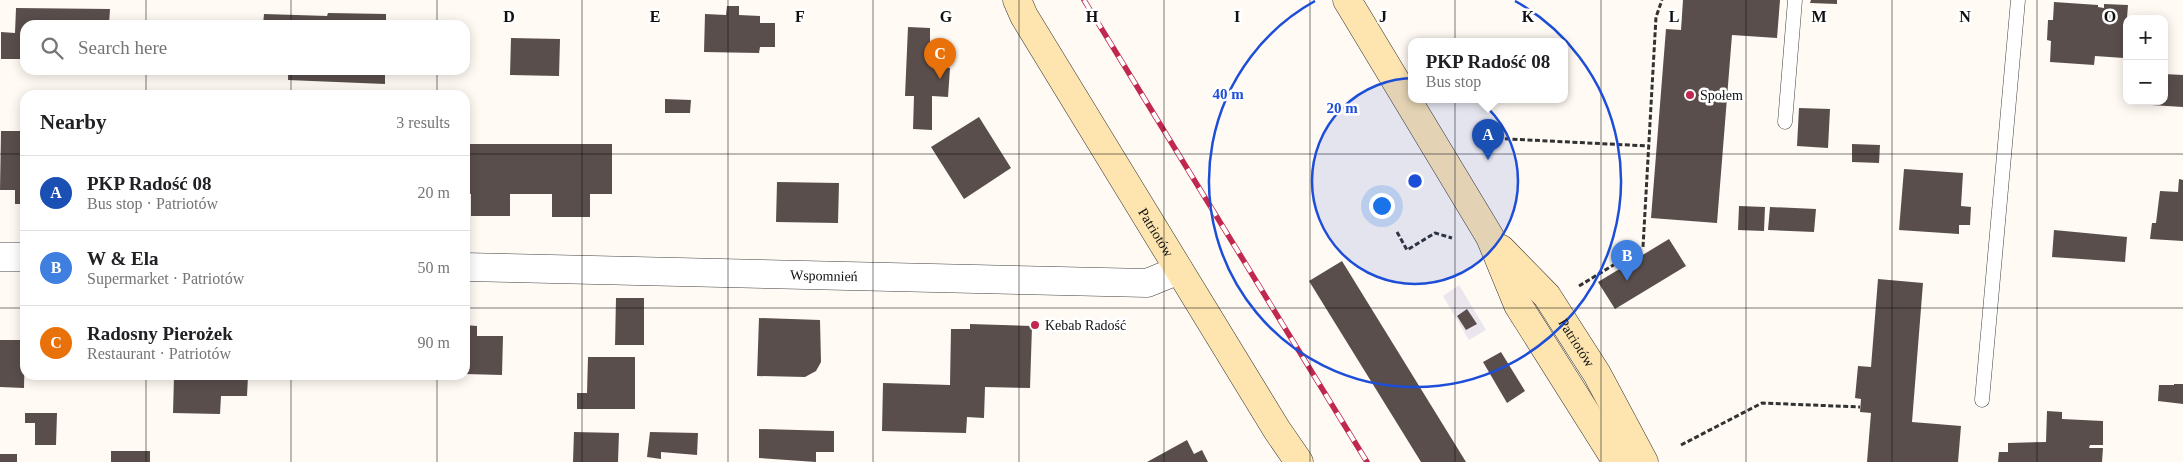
<!DOCTYPE html>
<meta charset="utf-8">
<style>
:root{--surface:#fff;--page:#f6f6f6;--text:#202124;--muted:#757577;--line:#e0e0e0;--accent:#b45309}
body{margin:0;font-family:Georgia,serif;background:var(--page);color:var(--text)}
.controls{position:absolute;right:15px;top:15px;display:grid;overflow:hidden;border-radius:10px;box-shadow:0 2px 12px #0003}
.controls button{width:45px;height:45px;display:grid;place-items:center;padding:0;border:0;border-bottom:1px solid var(--line);background:var(--surface);color:var(--text);font:25px sans-serif}
.you{position:absolute;left:1381px;top:205px;width:18px;height:18px;margin:-12px;border:4px solid #fff;border-radius:50%;background:#1a73e8;box-shadow:0 0 0 8px #1a73e833}
.badge{display:grid;place-items:center;width:32px;height:32px;border-radius:50%;background:var(--accent);color:#fff;font-size:16px;font-weight:700}
.pin{position:absolute;translate:-50% -41px;filter:drop-shadow(0 1px 2px #0008)}
.pin::after{content:'';position:absolute;top:26px;width:18px;height:15px;background:inherit;clip-path:polygon(0 0,100% 0,50% 100%)}
.popup{position:absolute;left:1408px;top:38px;width:160px;height:65px;box-sizing:border-box;display:grid;place-content:center;border-radius:10px;background:var(--surface);filter:drop-shadow(0 1px 4px #0005);font-size:16px;white-space:nowrap;color:var(--muted)}
.popup b{font-size:19px;color:var(--text)}
.popup::after{content:'';position:absolute;left:50%;top:100%;margin-left:-10px;border:10px solid transparent;border-top-color:var(--surface)}
.list{margin:0;padding:0;list-style:none}
h2{display:flex;justify-content:space-between;align-items:center;height:65px;margin:0;padding:0 20px;font-size:21px}
h2 small{font-size:16px;font-weight:400;color:var(--muted)}
.list li{display:grid;grid-template-columns:32px 1fr auto;gap:15px;align-items:center;box-sizing:border-box;height:75px;padding:0 20px;border-top:1px solid var(--line)}
.list b{display:block;font-size:19px;white-space:nowrap}
.list p{margin:0;font-size:16px;white-space:nowrap;color:var(--muted)}
.list em{font-size:16px;font-style:normal;color:var(--muted)}
.icon{flex:none;width:28px;height:28px;fill:none;stroke:currentColor;stroke-width:2;stroke-linecap:round;stroke-linejoin:round}
.map{position:relative;flex:none;width:2183px;height:462px;overflow:hidden}
.search{position:absolute;background:var(--surface);box-shadow:0 2px 12px #0003;left:20px;top:20px;width:450px;height:55px;display:flex;align-items:center;gap:12px;box-sizing:border-box;padding:0 18px;border-radius:15px;color:var(--muted);font-size:19px}
.panel{position:absolute;background:var(--surface);box-shadow:0 2px 12px #0003;left:20px;top:90px;width:450px;height:290px;border-radius:15px}
.map>svg:first-child{display:block}
.industrial{fill:#ebe5ee}
.building{fill:#594e4c}
.lines{fill:none;stroke-linecap:round;stroke-linejoin:round}
.service-casing{stroke:#434343;stroke-width:15}
.minor-casing{stroke:#434343;stroke-width:29}
.secondary-casing{stroke:#323232;stroke-width:29}
.path{stroke:#323232;stroke-width:3;stroke-dasharray:5 2.5;stroke-linecap:butt}
.service{stroke:#fff;stroke-width:14}
.minor{stroke:#fff;stroke-width:28}
.secondary{stroke:#fee5af;stroke-width:28}
.rail-casing{stroke:#c0284f;stroke-width:5.5}
.rail{stroke:#fff;stroke-width:4;stroke-dasharray:11;stroke-linecap:butt}
.grid{fill:none;stroke:#101010;stroke-width:1;stroke-opacity:0.55}
.ring{fill:none;stroke:#1d4ed8;stroke-width:2.5}
.poi-dot{fill:#c0284f;stroke:#fff;stroke-width:2}
.labels{text-anchor:middle;stroke-width:5;stroke-linejoin:round;paint-order:stroke}
.poi-label{font-size:14px;fill:#101010;stroke:#fff;text-anchor:start}
.street-label{font-size:14px;fill:#101010;stroke:#fff}
.grid-label{font-size:16px;text-anchor:middle;font-weight:bold;fill:#101010;stroke:#fff;stroke-width:5;stroke-linejoin:round;paint-order:stroke}
.centre{fill:#1d4ed8;stroke:#fff;stroke-width:2.5}
.ring-label{font-size:15px;text-anchor:middle;font-weight:bold;fill:#1d4ed8;stroke:#fff;stroke-width:5;stroke-linejoin:round;paint-order:stroke}
</style>
<div class="map">
<svg width="2183" height="462" viewBox="0 0 2183 462">
<rect width="100%" height="100%" fill="#fffaf3"/>
<path class="industrial" d="M1459 285 1486 330 1469 340 1443 296Z"/>
<path class="building" d="M1683 0H1780L1777 38 1732 35 1717 223 1651 218 1666 29 1681 30Z
M1811 0H1837V4L1810 3Z
M2054 2 2098 5V7L2104 8V4L2128 5 2124 58 2095 56 2094 65 2050 62 2051 41 2047 40 2048 20H2053Z
M727 6H739V15L760 16V23H775V47H760L759 53 704 52 705 14 726 15Z
M16 8 110 9 109 25H25V59H1V32L15 33Z
M328 13 386 14V25H263L264 14 327 16Z
M908 27 930 28V61L950 68 948 97 932 96V130L913 129 914 96H905Z
M511 38 560 39 559 76 510 75Z
M147 70H217V75L147 73Z
M266 70H385V84L288 80V73H274Z
M2164 74 2183 75V107L2151 105V101H2164Z
M665 99 691 100 690 113H665Z
M1799 108 1830 109 1828 148 1797 146Z
M979 117 1011 168 964 199 931 147Z
M1 131H25V204H15V190H0Z
M465 144H612V194H590V217H552V194H510V216H471V194L465 193Z
M1852 144 1880 145 1879 163 1852 162Z
M1904 169 1963 173 1961 206 1971 207 1970 225H1959V234L1899 230Z
M2179 179 2183 180V241L2150 239 2152 223H2156L2160 191 2178 192Z
M777 182 839 183 838 223 776 222Z
M1739 206 1765 207 1764 231 1738 230Z
M1770 207 1816 209 1814 232 1768 230Z
M2054 230 2127 237 2125 262 2052 257Z
M1669 239 1686 266 1615 309 1598 282Z
M1342 261 1466 462H1421L1309 281Z
M1878 279 1923 283 1912 422 1961 426 1958 462H1867L1871 413 1860 412 1861 399 1855 398 1858 366 1871 367Z
M616 298H644V345H615Z
M1467 309 1477 324 1466 330 1457 316Z
M759 318 820 320 821 362 816 371 805 377 757 376Z
M970 324 1032 326 1030 388 985 387 984 418 967 417 966 433 882 431 883 383 950 385 951 329H970Z
M465 325 477 326V336H503L502 375 465 374Z
M0 340H25L24 388 0 387Z
M1501 352 1525 391 1507 403 1483 362Z
M588 357H635V409H577V393H587Z
M187 375 248 376 247 396H221L220 414 173 413 174 377Z
M2174 384H2183V404L2158 401 2159 385H2174Z
M2047 411 2062 412V419L2103 421V445H2090L2089 448H2103L2102 462H1998L1999 452H2008V443L2046 442Z
M25 413H57L56 445H35V423H25Z
M759 429 834 431V452H816V462L759 458Z
M574 432 619 433 618 462H573Z
M650 432 698 433 697 455 661 452V459L647 457Z
M1187 440 1194 454 1202 450 1208 462H1147Z
M111 451H150V462H111Z
M0 454H17V462H0Z"/>
<g class="lines">
<g class="service-casing">
<path id="service" d="M1785 122 1795 0
M1982 400 2018 0"/>
</g>
<g class="minor-casing">
<g id="minor">
<path d="M0 257H25"/>
<path id="s1" d="M465 267 1147 283 1179 270"/>
</g>
</g>
<g class="secondary-casing">
<g id="secondary">
<path id="s2" d="M1017 0 1024 16 1277 430 1299 462"/>
<path d="M1347 0 1490 237 1518 305 1617 462"/>
<path id="s3" d="M1501 249 1547 296 1597 374 1644 462"/>
</g>
</g>
<path class="path" d="M1490 138 1649 146
M1397 232 1407 250 1435 233 1452 238
M1579 286 1643 247 1656 17 1662 0
M1681 445 1762 403 1860 407"/>
<use href="#service" class="service"/>
<use href="#minor" class="minor"/>
<use href="#secondary" class="secondary"/>
<g class="rail-casing">
<path id="rail" d="M1084 0 1367 462"/>
</g>
<use href="#rail" class="rail"/>
</g>
<path class="grid" d="M146 0V25M291 0V25M437 0V25M582 0V462M728 0V462M873 0V462M1019 0V462M1164 0V462M1310 0V462M1455 0V462M1601 0V462M1746 0V462M1892 0V462M2037 0V462M146 70V95M291 70V95M437 70V95M0 154H25M465 154H2183M0 308H25M465 308H2183M146 375V462M291 375V462M437 375V462"/>
<circle cx="1415" cy="181" r="103" fill="#1d4ed8" fill-opacity=".12"/>
<g class="ring">
<circle cx="1415" cy="181" r="103"/>
<path d="M1515 1A206 206 0 1 1 1315 1"/>
</g>
<g class="poi-dot">
<circle cx="1690" cy="95" r="5"/>
<circle cx="1035" cy="325" r="5"/>
</g>
<g class="labels">
<g class="poi-label">
<text x="1700" y="100">Społem</text>
<text x="1045" y="330">Kebab Radość</text>
</g>
<g class="street-label">
<text dy="5" stroke="none"><textPath href="#s2" startOffset="271">Patriotów</textPath></text>
<text dy="5" stroke="none"><textPath href="#s1" startOffset="359">Wspomnień</textPath></text>
<text dy="5" stroke="none"><textPath href="#s3" startOffset="121">Patriotów</textPath></text>
</g>
</g>
<g class="grid-label">
<text x="509" y="22">D</text>
<text x="655" y="22">E</text>
<text x="800" y="22">F</text>
<text x="946" y="22">G</text>
<text x="1092" y="22">H</text>
<text x="1237" y="22">I</text>
<text x="1383" y="22">J</text>
<text x="1528" y="22">K</text>
<text x="1674" y="22">L</text>
<text x="1819" y="22">M</text>
<text x="1965" y="22">N</text>
<text x="2110" y="22">O</text>
</g>
<circle cx="1415" cy="181" r="8" class="centre"/>
<g class="ring-label">
<text x="1228" y="99">40 m</text>
<text x="1342" y="113">20 m</text>
</g>
</svg>
<div class="controls">
<button>+</button>
<button>−</button>
</div>
<div class="you"></div>
<div class="pin badge" style="left:1488px;top:160px;background:#1a4fb4">A</div>
<div class="popup"><b>PKP Radość 08</b>Bus stop</div>
<div class="pin badge" style="left:1627px;top:281px;background:#3f7fe0">B</div>
<div class="pin badge" style="left:940px;top:79px;background:#e8710a">C</div>
<div class="search"><svg class="icon" aria-label="search" viewBox="0 0 24 24"><circle cx="10" cy="10" r="6"/><path d="M15 15l6 6"/></svg>Search here</div>
<section class="panel">
<h2>Nearby<small>3 results</small></h2>
<ul class="list">
<li><span class="badge" style="background:#1a4fb4">A</span><div><b>PKP Radość 08</b><p>Bus stop · Patriotów</p></div><em>20 m</em></li>
<li><span class="badge" style="background:#3f7fe0">B</span><div><b>W &amp; Ela</b><p>Supermarket · Patriotów</p></div><em>50 m</em></li>
<li><span class="badge" style="background:#e8710a">C</span><div><b>Radosny Pierożek</b><p>Restaurant · Patriotów</p></div><em>90 m</em></li>
</ul>
</section>
</div>
